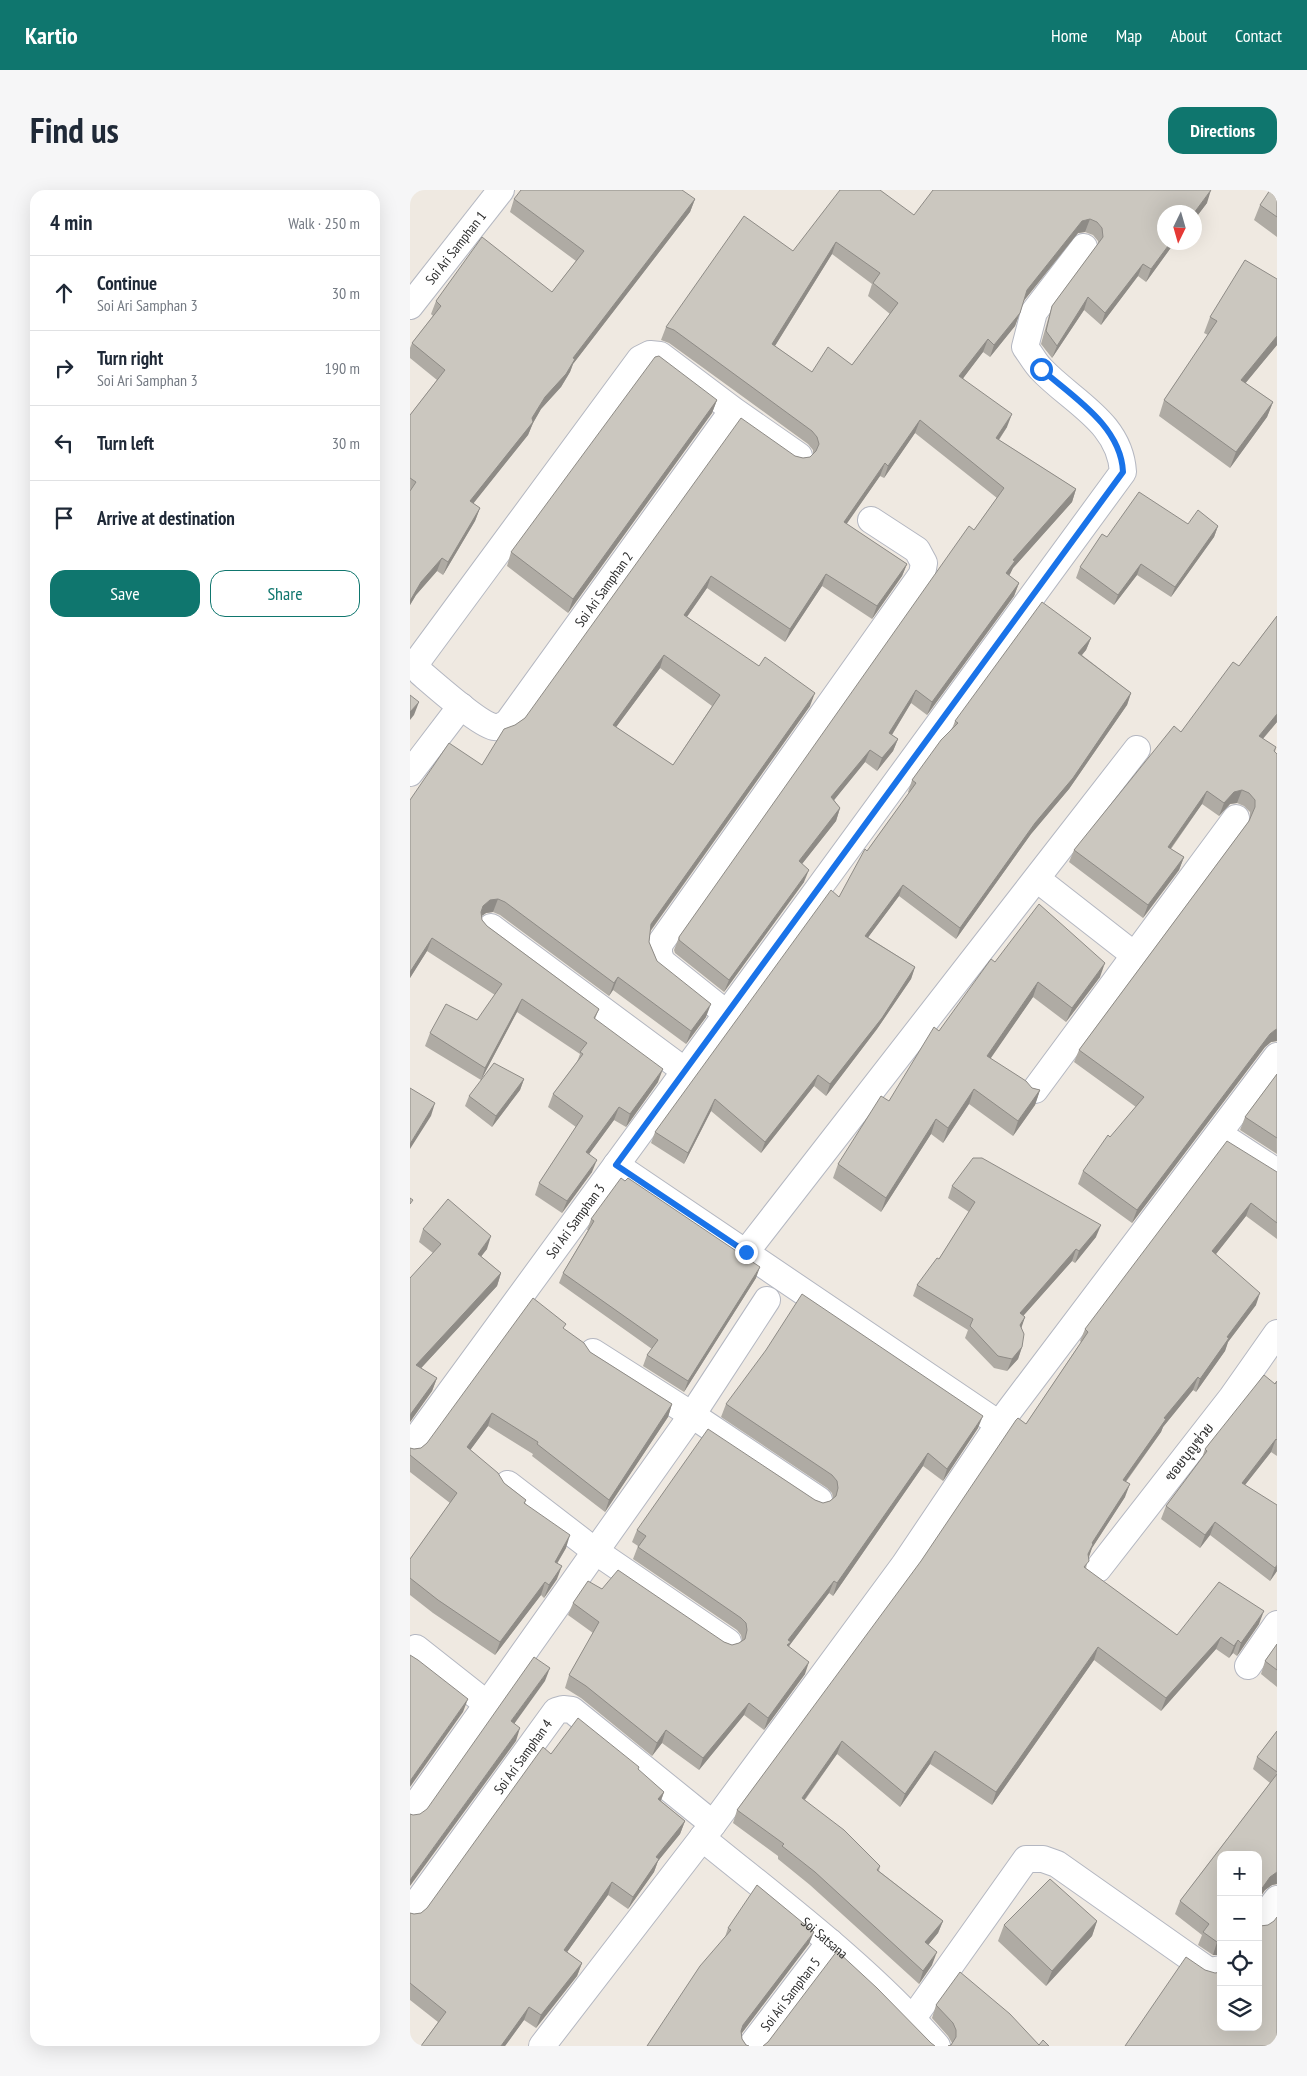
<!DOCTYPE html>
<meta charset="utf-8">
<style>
:root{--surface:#fff;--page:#f6f6f7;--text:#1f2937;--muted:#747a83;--line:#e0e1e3;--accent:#0f766e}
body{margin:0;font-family:"PT Sans Narrow",Sarabun,sans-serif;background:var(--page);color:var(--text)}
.controls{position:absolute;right:15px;bottom:15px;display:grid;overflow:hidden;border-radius:10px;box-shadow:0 5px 20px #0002}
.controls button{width:45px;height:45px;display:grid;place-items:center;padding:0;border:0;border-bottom:1px solid var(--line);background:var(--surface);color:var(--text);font:25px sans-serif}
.compass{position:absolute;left:747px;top:15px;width:45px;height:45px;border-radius:50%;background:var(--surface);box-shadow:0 5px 20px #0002;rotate:185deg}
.stop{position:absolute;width:15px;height:15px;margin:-11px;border:4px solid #1a73e8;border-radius:50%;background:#fff}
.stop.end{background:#1a73e8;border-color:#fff;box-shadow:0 1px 5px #0008}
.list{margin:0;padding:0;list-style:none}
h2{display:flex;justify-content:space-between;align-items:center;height:65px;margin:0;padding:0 20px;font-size:21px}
h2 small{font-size:16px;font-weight:400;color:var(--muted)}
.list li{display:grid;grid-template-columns:32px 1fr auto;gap:15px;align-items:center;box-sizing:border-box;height:75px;padding:0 20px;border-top:1px solid var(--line)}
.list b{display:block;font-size:19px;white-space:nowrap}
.list p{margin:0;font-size:16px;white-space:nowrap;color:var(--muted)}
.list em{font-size:16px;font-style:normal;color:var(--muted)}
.actions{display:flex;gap:10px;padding:15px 20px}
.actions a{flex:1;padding:11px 0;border:1px solid var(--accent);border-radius:15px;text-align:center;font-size:18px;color:var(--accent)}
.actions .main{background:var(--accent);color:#fff}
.icon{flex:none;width:28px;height:28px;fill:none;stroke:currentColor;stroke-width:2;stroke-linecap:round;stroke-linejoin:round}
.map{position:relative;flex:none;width:867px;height:1856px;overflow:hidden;border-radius:15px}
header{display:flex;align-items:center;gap:30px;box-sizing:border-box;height:70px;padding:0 25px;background:var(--accent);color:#fff}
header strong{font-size:24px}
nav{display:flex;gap:28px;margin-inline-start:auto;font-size:18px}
.intro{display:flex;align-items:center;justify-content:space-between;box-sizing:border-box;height:120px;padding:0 30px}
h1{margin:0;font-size:35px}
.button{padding:12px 22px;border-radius:15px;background:var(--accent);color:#fff;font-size:18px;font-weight:700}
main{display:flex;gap:30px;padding:0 30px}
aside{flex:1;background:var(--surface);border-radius:15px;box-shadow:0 5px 20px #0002}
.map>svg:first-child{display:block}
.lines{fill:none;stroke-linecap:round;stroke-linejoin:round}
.minor-casing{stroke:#b4b7c1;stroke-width:28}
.minor{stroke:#fff;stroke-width:26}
.wall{fill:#afaba4;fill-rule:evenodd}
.shaded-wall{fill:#8e8b86}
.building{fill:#cbc7bf;stroke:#8e8b86;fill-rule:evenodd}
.route{stroke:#1a73e8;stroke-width:6}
.labels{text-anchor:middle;stroke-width:4;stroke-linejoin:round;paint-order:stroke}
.street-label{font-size:14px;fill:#2e2e2e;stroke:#fff}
</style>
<header>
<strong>Kartio</strong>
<nav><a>Home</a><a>Map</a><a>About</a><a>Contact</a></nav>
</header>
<div class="intro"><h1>Find us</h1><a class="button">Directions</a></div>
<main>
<aside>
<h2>4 min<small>Walk · 250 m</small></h2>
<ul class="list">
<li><svg class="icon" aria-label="ahead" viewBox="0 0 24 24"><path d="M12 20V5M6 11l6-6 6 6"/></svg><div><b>Continue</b><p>Soi Ari Samphan 3</p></div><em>30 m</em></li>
<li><svg class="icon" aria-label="right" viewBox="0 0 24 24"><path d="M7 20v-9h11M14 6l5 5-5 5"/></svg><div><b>Turn right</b><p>Soi Ari Samphan 3</p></div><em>190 m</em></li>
<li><svg class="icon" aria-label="left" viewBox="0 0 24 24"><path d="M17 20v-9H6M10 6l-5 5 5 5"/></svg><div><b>Turn left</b></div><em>30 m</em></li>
<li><svg class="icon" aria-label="arrive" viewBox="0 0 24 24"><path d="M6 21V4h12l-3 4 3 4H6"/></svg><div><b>Arrive at destination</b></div></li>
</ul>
<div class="actions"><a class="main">Save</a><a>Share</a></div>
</aside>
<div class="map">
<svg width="867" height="1856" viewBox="0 0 867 1856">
<rect width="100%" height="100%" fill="#efe9e1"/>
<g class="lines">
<g class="minor-casing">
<g id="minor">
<path id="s1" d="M0 116 91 0"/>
<path id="s2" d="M323 220 250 165 240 164 230 169 9 469 8 476 11 483C25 495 69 534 84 537 89 538 94 535 98 532L323 220 389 266"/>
<path d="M0 583 51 516"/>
<path d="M627 689 723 764"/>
<path d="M81 737 275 881"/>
<path d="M317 824 252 772 249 764V755L512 384 514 373 507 360 461 330"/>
<path d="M625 900 826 628"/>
<path d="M809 944 867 982"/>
<path d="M206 975 589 1234"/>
<path d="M336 1062 727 559"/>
<path d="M183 1162 282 1225 409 1310"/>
<path id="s3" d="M0 1257 713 282C710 232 662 212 631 179 625 173 621 165 615 157L624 122 674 57"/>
<path d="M98 1294 185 1361 318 1452"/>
<path d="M688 1379 822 1207 867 1143"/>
<path d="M6 1458 77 1514"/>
<path d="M838 1476 867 1434"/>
<path d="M0 1623 282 1225 357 1110"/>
<path id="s4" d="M292 1648C373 1714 458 1777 527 1856"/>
<path id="s5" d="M0 1722 146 1521 153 1519 162 1520 303 1634"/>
<path d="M848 1734 867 1709"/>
<path d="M503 1828 616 1669H633L647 1674 799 1781 811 1779"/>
<path d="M132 1856 303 1634 494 1375 589 1234 867 866"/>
<path id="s6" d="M341 1856 420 1752"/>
</g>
</g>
<use href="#minor" class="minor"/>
</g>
<path class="wall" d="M867 0V47L844 30 850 15Z
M104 9H285L280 22 163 174 160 182 151 197 131 219 123 233 118 245 63 313 70 318 65 331 33 385 27 381 6 405 0 415V225L27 190 0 168V158L2 153 23 126 21 124 26 111 142 102 166 71 100 22Z
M797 13 784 30V22L754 52H765L736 92 728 86 691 135 674 120 642 168 631 154 638 129 642 116 688 54V51L683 45 675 42 668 43 613 112 605 136 580 167 573 162 553 188 597 237 589 250 666 299 662 312 603 378 599 386 609 393 604 406 517 525 501 513 482 545 488 549 483 561 467 581 455 572 424 610 430 618 426 631 392 674 394 692 314 802 265 763 264 760 269 747 587 308 505 243 474 288 470 286 436 334 497 374 492 386 462 429 412 396 375 452 297 398 277 427 400 516 240 742 239 752 247 771 296 827 276 854 203 800 199 806 90 725 83 722 76 723 71 726 72 730 77 736 189 819 185 829 248 892 216 937 204 930 179 964 182 982 152 1023 125 1005 129 993 166 937 138 917 143 904 167 872 170 864 107 822 71 890 15 856 20 843 67 830 85 805 17 761 0 788V610L72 575 105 535 115 528 385 266 393 268 400 267 403 264V260L398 254 259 153 251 150 256 137 383 61 504 25ZM422 64 462 94 458 106 480 124 442 175 402 182 365 156ZM250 478 302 516 263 575 206 537Z
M867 89V155L835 193 863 212 857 227 820 278 749 226 754 210 798 145 794 143 800 127Z
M307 210 302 223 158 423 97 376 101 362Z
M808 336 804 347 761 407 727 385 704 415 666 388 670 377 697 347Z
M867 426V532L853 549 866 557 865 562 867 564V851L861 852 855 857 722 1033 668 994 673 981 726 917 664 872 669 860 839 631 840 627V622L834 616 827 613 820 614 809 626 792 614 761 659 774 667 769 680 733 728 659 672 664 660 771 542 829 476Z
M681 448 676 460 672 465 721 503 717 515 659 599 621 644 546 749 489 706 458 747 505 777 501 789 467 839 416 906 404 896 351 963 301 921 274 974 241 953 245 942 429 707 457 661 499 603 498 602 502 590 542 539 545 531Z
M585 772 690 787 656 832 623 807 580 868 622 898 630 900 625 915 603 946 559 914 533 953 521 944 471 1022 423 988 428 974 479 911 529 841Z
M867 884V964L830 940 835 927Z
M114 889 110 900 82 937 55 916 59 906Z
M867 982V1049L836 1026 806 1064 846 1115 818 1152 815 1161 786 1202 783 1200 753 1237 751 1242 716 1292 715 1307 682 1358 678 1367 676 1379 767 1445 849 1434 827 1466 823 1463 819 1468 806 1459 751 1521 684 1470 582 1615 520 1574 490 1617 427 1564 395 1610 470 1676 469 1681 533 1731 528 1743 518 1755 522 1775 509 1794 400 1695 368 1669V1666L323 1633 327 1620 616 1234 671 1152 670 1151 675 1139Z
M542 996 686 1047 665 1073 662 1071 613 1126 615 1127 611 1137 612 1157 608 1169 597 1181 584 1178 555 1148 558 1140 503 1106 507 1095 529 1069 559 1022 538 1008Z
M181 1029 346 1088 274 1202 233 1176 237 1165 242 1159 149 1093 153 1083 178 1040H177Z
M13 1039 77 1059 71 1066 91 1083 87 1096 11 1178 27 1188 22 1201 0 1232 23 1063 9 1052Z
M154 1139 180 1162 262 1214 258 1227 195 1322 122 1266 123 1264 78 1236 60 1260 94 1293 116 1310 115 1313 156 1358 147 1374V1389L134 1408 131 1405 85 1465 23 1423 0 1405V1369L40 1313 0 1282V1258L4 1259 11 1258Z
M867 1191V1266L861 1262 835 1295 867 1381 860 1391 800 1345 790 1358 751 1329 756 1316 792 1268 795 1259Z
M316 1214 568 1238 533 1291 513 1276 423 1406 419 1403 379 1456 395 1484 354 1540 334 1525 289 1580 252 1553 242 1566 171 1508 155 1498 159 1485 183 1443 158 1425 163 1413 192 1399 314 1452 322 1455 329 1453 332 1450 331 1445 327 1440 223 1369 228 1356 222 1352 227 1340 405 1310 413 1313 420 1311 423 1308 422 1303 417 1298 311 1227Z
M867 1454V1497L851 1484 855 1471Z
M867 1541V1694L862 1695 855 1700 848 1710V1665H811V1765H803L788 1755 792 1745 765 1724 770 1711 860 1593 843 1579 847 1567Z
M141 1564 228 1580 254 1602 251 1611 275 1631 270 1644 248 1671 244 1682 218 1719 198 1705 157 1762 172 1773 167 1786 126 1838 114 1830 95 1856H11L28 1832 0 1810V1723L4 1724 11 1723 17 1718Z
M687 1731 682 1746 636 1796 588 1751 594 1735Z
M318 1738 399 1754 331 1844 332 1849 336 1855 237 1856 315 1747Z
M526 1815 629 1855H541L542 1853 538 1846 522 1828Z"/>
<path class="shaded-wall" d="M801 0 797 13 784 30V23Z
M285 9 280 22 163 174 160 182 151 197 131 219 123 233 118 245 55 324 60 311 122 228 135 207 163 168Z
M680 29 675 42 668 43 612 113 617 100 672 31Z
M426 52 422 64 358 167 362 154Z
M761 52H765L736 92 741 79Z
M733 74 728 86 691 135 695 123Z
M678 107 674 120 642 168 647 156Z
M610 123 605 136 580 167 584 155Z
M867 146V155L825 206 831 190Z
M578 149 573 162 545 199 549 186Z
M307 210 302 223 158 423 163 409Z
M863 212 857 227 820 278 826 262Z
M602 224 597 237 581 261 586 248Z
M510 230 505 243 474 288 478 276Z
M475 273 470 286 429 345 434 332Z
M666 299 662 312 603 378 600 384 591 396 596 383 603 370Z
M70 318 65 331 33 385 38 372Z
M808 336 804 347 761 407 765 397Z
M32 368 27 381 6 405 0 415V411L11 392Z
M497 374 492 386 462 429 467 416Z
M731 374 727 385 704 415 708 405Z
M416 384 412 396 375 452 380 439Z
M301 386 297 398 269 438 274 425Z
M609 393 604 406 517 525 522 512Z
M681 448 676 460 664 474 668 463Z
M254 465 250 478 198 548 203 535Z
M506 500 501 513 475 556 479 543Z
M405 503 400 516 236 747 241 734Z
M721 503 717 515 659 599 621 644 546 749 550 738 625 633Z
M9 512 4 525 0 530V522Z
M867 524V532L844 559 849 546Z
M488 549 483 561 467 581 472 568Z
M460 560 455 572 416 620 421 607Z
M832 600 827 613 820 614 809 626 814 613 824 602Z
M797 601 792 614 753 669 758 657Z
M430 618 426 631 384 684 389 671Z
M774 667 769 680 733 728 738 715Z
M399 680 394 692 314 802 319 790Z
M493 695 489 706 451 757 455 746Z
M88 709 83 722 76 723 69 728 73 716 80 710Z
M22 748 17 761 0 788V782Z
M695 773 690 787 656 832 662 818Z
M505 777 501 789 467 839 416 906 420 894Z
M208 787 203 800 199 806 204 793Z
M628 792 623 807 572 881 577 866Z
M112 809 107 822 71 890 75 878Z
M301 814 296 827 276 854 281 841Z
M867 839V851L861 852 855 857 722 1033 727 1020 860 844 865 840Z
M253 879 248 892 216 937 220 924Z
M408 885 404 896 351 963 355 952Z
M114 889 110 900 82 937 86 926Z
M564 899 559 914 533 953 538 938Z
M630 900 625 915 603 946 608 931Z
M305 909 301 921 274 974 278 963Z
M25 913 21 926 0 959V954Z
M209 917 204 930 171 975 176 962Z
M526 929 521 944 471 1022 476 1008Z
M187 970 182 982 152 1023 157 1011Z
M841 1013 836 1026 798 1074 802 1061Z
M691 1035 686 1047 665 1073 669 1061Z
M81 1046 77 1059 63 1077 68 1064Z
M666 1059 662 1071 605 1135 610 1123Z
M350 1077 346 1088 274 1202 278 1191Z
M91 1083 87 1096 2 1188 6 1175Z
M850 1103 846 1115 818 1152 815 1161 786 1202 790 1189 817 1147Z
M615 1127 611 1139 610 1135Z
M612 1157 608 1169 597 1181 602 1169Z
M788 1187 783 1200 753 1237 751 1242 708 1302 713 1290 754 1228Z
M27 1188 22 1201 0 1232V1225Z
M262 1214 258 1227 195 1322 199 1310Z
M82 1223 78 1236 53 1270 57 1257Z
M573 1226 568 1238 533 1291 537 1279Z
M866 1249 861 1262 827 1305 832 1293Z
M518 1263 513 1276 423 1406 427 1393Z
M720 1294 715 1307 682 1358 679 1367 673 1376 682 1353Z
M805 1332 800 1345 790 1358 795 1345Z
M160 1345 156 1358 140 1385 145 1372Z
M867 1375V1381L860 1391 865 1378Z
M152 1376 147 1389 134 1408 139 1395Z
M424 1391 419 1403 379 1456 376 1464 378 1450Z
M135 1392 131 1405 85 1465 90 1452Z
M854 1421 849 1434 827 1466 831 1453Z
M811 1447 806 1459 751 1521 756 1508Z
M828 1450 823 1463 819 1468 824 1456Z
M688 1457 684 1470 582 1615 586 1602Z
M399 1472 395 1484 354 1540 358 1528Z
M140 1478 135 1491 97 1544 101 1531Z
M58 1509 53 1522 0 1597V1591Z
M339 1513 334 1525 289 1580 293 1568Z
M110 1538 106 1551 0 1696V1690Z
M256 1540 252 1553 242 1566 247 1553Z
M432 1551 427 1564 387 1620 392 1608Z
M525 1561 520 1574 490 1617 495 1604Z
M254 1602 249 1615 248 1609Z
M275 1631 270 1644 248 1671 244 1682 218 1719 223 1707 246 1667Z
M867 1682V1694L862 1695 855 1700 848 1710V1704L860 1687Z
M202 1692 198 1705 150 1772 154 1760Z
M533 1731 528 1743 510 1765 515 1752Z
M687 1731 682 1746 636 1796 642 1781Z
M404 1742 399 1754 329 1847 333 1835Z
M807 1752H811V1765H803Z
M527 1762 522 1775 509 1794 513 1781Z
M172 1773 167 1786 126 1838 131 1825Z
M119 1817 114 1830 95 1856H91Z"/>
<path class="building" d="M111 0H272L285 9 163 168 165 169 156 184 135 207 122 228 123 232 60 311 70 318 38 372 32 368 11 392 0 411V301L6 292 0 288V225L35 180 2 153 31 116 26 111 72 47 142 102 174 61 104 9Z
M430 0H470L504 25 523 0H801L784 23V22H754V52H761L741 79 733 74 695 123 678 107 647 156 636 141 642 116 693 47 692 38 687 32 680 29 672 31 617 100 610 123 584 155 578 149 549 186 602 224 586 248 666 299 603 370 605 371 596 383 609 393 522 512 506 500 479 543 488 549 472 568 460 560 421 607 430 618 389 671 399 680 319 790 269 750V747L559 336 564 340 594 298 510 230 478 276 475 273 434 332 497 374 467 416 416 384 380 439 301 386 274 425 349 476 355 467 405 503 241 734 239 752 247 771 301 814 281 841 208 787 204 793 95 712 88 709 80 710 73 716 71 722 72 730 77 736 189 819 184 828 253 879 220 924 209 917 176 962 187 970 157 1011 129 993 173 926 143 904 173 864 170 862 177 853 112 809 75 878 20 843 36 814 67 830 92 794 22 748 0 782V610L39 553 72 575 94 539 105 535 115 528 331 228 385 266 393 268 400 267 406 261 409 254 407 247 402 241 264 140 256 137 334 26 383 61ZM426 52 470 83 463 93 488 113 442 175 418 157 402 182 362 154ZM254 465 310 505 263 575 203 535Z
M860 0H867V27L850 15Z
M835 70 867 89V146L831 190 863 212 826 262 754 210 807 131 800 127Z
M249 166 307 210 163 409 101 362 245 167Z
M729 302 778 334 788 320 808 336 765 397 731 374 708 405 670 377 692 344 697 347Z
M632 412 681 448 668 463 721 503 663 588 625 633 550 738 493 695 455 746 505 777 472 828 420 894 408 885 355 952 305 909 278 963 245 942 421 700 429 707 455 659 457 661 506 593 502 590 531 550 548 533 545 531Z
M867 426V524L849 546 866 557 864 561 867 564V839L865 840 860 844 727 1020 673 981 698 945 700 947 734 907 669 860 839 631 845 617V610L839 603 832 600 824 602 814 613 797 601 758 657 774 667 738 715 664 660 764 536 771 542 823 472 829 476Z
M0 505 9 512 0 522Z
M629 714 695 773 662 818 628 792 577 866 616 891 622 898 630 900 608 931 564 899 538 938 526 929 476 1008 428 974 471 906 479 911 524 837 529 841 581 769 585 772Z
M84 873 114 889 86 926 59 906Z
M867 884V948L835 927Z
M0 898 25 913 0 954Z
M817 951 867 982V1033L841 1013 802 1061 850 1103 817 1147 819 1148 790 1189 788 1187 754 1228 756 1229 713 1290 720 1294 682 1353 683 1354 678 1364 679 1371 674 1377 767 1445 809 1392 854 1421 831 1453 828 1450 824 1456 811 1447 756 1508 688 1457 586 1602 525 1561 495 1604 432 1551 392 1608 434 1640 470 1676 467 1680 533 1731 515 1752 527 1762 513 1781 405 1682 372 1656 374 1654 327 1620 511 1371 606 1230 608 1228 616 1234 678 1142 675 1139Z
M563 968H572L691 1035 669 1061 666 1059 610 1123 615 1127 610 1135 614 1144 612 1157 602 1169 588 1166 560 1136 563 1129 507 1095 527 1068 529 1069 565 1012 542 996Z
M211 988 215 991 218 988 350 1077 278 1191 237 1165 248 1150 153 1083 184 1031 181 1029Z
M0 1008 3 1010 0 1014Z
M38 1009 81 1046 68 1064 91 1083 6 1175 27 1188 0 1225V1088L31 1054 13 1039Z
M392 1104 573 1226 537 1279 518 1263 427 1393 424 1391 378 1450 381 1452 377 1455 399 1472 358 1528 339 1513 293 1568 256 1540 247 1553 176 1496 159 1485 189 1432 163 1413 178 1391 192 1399 208 1380 314 1452 322 1455 329 1453 335 1449 337 1440 336 1433 331 1428 228 1357 236 1346 227 1340 298 1239 405 1310 413 1313 420 1311 426 1306 428 1298 427 1291 422 1285 316 1214 356 1160Z
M123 1108 156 1134 153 1138 174 1153 180 1162 262 1214 199 1310 127 1254 128 1252 82 1223 57 1257 88 1283 94 1293 116 1310 114 1313 160 1345 145 1372 152 1376 139 1395 135 1392 90 1452 28 1410 0 1388V1369L47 1303 0 1265V1258L4 1259 11 1258 17 1253Z
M854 1185 865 1194 867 1191V1250L866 1249 832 1293 867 1315V1375L865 1378 805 1332 795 1345 756 1316 797 1261 795 1259Z
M867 1454V1480L855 1471Z
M0 1465 8 1470 58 1509 0 1591Z
M124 1467 140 1478 101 1531 110 1538 0 1690V1624L3 1625 10 1624 17 1619Z
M168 1528 229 1577 228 1579 254 1602 248 1609 275 1631 246 1667 249 1669 223 1707 202 1692 154 1760 172 1773 131 1825 119 1817 91 1856H11L36 1822 0 1793V1723L4 1724 11 1723 17 1718 133 1557 141 1564Z
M867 1541V1582L847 1567Z
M867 1584V1682L860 1687 848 1704V1665H811V1752H807L793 1742 799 1734 770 1711Z
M640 1689 687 1731 642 1781 594 1735Z
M347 1695 404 1742 333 1835 331 1841 332 1849 336 1855 339 1856H237L290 1776 321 1740 318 1738Z
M867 1727V1856H715L776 1767 795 1780 805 1783 811 1782V1837H848V1735L850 1736 858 1735 864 1731Z
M427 1761 467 1798 521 1853 525 1856H353L358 1852Z
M550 1782 600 1824 629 1855 633 1850 639 1856H538L541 1855 546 1847V1840L543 1833 526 1815Z"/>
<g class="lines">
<path class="route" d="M336 1062 206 975 713 282C711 236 663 207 631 179"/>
</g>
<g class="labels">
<g class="street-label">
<text dy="5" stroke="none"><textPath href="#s1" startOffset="74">Soi Ari Samphan 1</textPath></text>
<text dy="5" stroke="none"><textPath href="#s2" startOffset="770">Soi Ari Samphan 2</textPath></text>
<text dy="5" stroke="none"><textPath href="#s3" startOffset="280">Soi Ari Samphan 3</textPath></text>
<text transform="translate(779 1262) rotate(-52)" y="5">ซอยบุญช่วย</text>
<text dy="5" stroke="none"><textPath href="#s5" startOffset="192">Soi Ari Samphan 4</textPath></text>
<text dy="5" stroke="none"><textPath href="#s4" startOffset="158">Soi Satsana</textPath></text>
<text dy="5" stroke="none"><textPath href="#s6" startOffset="65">Soi Ari Samphan 5</textPath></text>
</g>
</g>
</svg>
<div class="controls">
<button>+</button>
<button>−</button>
<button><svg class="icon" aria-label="locate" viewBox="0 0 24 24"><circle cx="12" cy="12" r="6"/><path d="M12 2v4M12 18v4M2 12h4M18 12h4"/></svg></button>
<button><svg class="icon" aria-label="layers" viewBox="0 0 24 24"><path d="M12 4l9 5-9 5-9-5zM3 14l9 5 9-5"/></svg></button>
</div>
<svg class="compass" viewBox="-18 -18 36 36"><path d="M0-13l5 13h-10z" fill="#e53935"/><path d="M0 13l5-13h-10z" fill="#747a83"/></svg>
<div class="stop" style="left:631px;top:179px"></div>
<div class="stop end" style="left:336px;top:1062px"></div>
</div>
</main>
